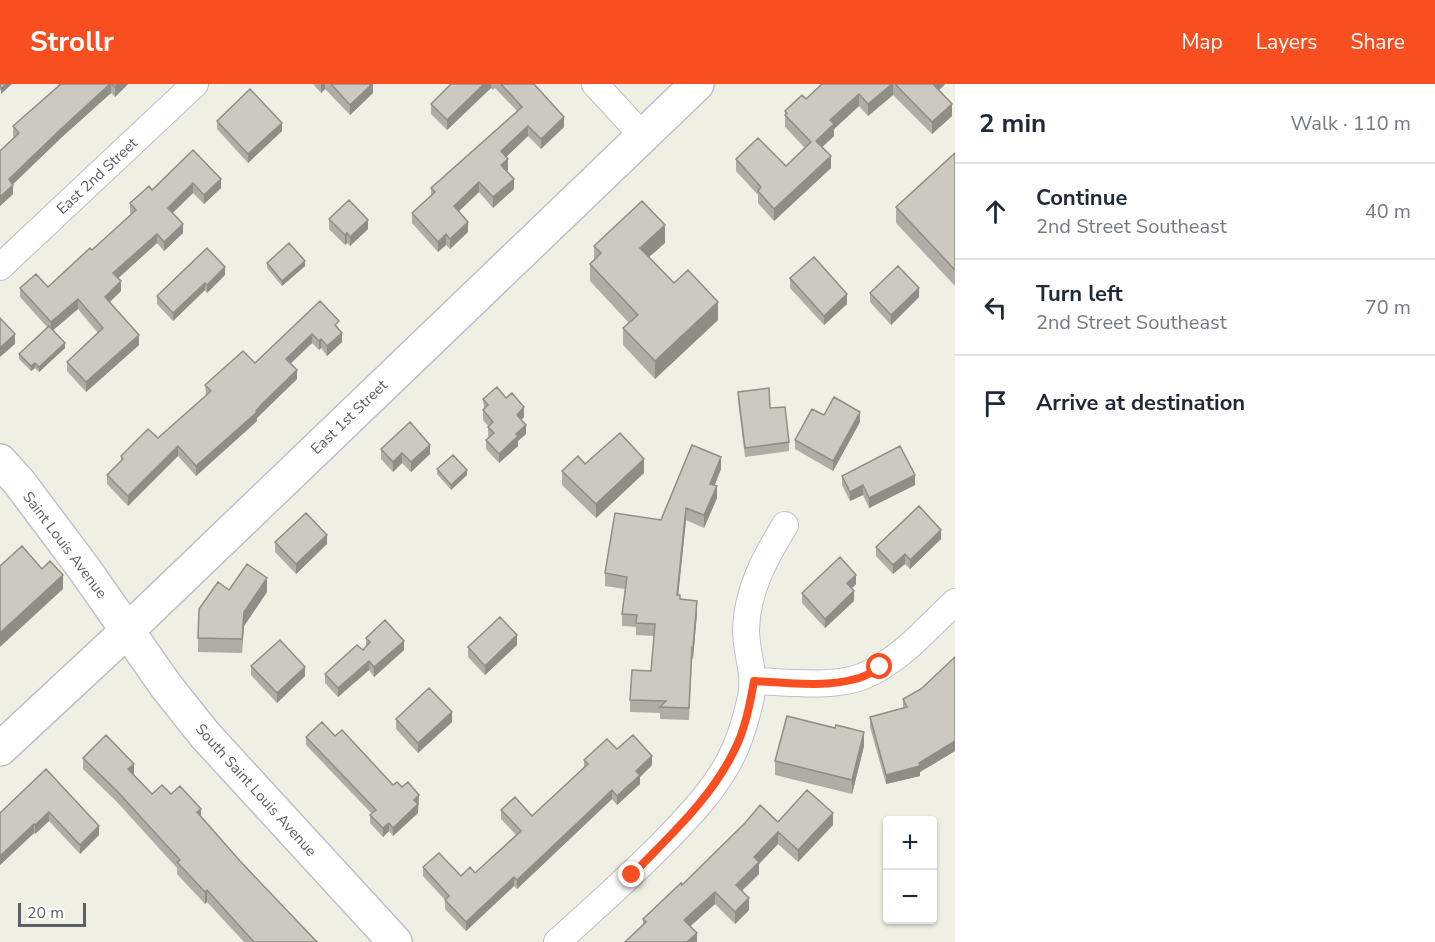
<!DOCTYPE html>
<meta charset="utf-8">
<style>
:root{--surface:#fff;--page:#f6f6f7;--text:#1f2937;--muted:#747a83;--line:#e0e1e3;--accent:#f94f20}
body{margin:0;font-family:"Nunito Sans",sans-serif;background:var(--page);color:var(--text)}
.controls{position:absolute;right:18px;bottom:18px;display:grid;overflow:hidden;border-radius:6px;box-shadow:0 2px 4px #0004}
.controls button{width:54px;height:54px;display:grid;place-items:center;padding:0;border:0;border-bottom:2px solid var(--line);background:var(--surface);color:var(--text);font:30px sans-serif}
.scale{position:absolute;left:18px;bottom:15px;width:68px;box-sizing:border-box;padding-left:6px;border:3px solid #5b5f66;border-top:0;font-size:16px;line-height:21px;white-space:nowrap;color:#5b5f66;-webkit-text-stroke:4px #fff;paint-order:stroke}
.stop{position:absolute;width:18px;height:18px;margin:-14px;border:4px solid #f94f20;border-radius:50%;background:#fff}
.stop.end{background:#f94f20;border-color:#fff;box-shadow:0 2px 6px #0008}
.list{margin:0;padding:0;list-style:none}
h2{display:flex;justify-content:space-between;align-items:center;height:78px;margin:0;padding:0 24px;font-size:26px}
h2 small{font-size:20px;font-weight:400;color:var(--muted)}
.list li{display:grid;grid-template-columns:39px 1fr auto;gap:18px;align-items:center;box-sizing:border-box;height:96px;padding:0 24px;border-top:2px solid var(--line)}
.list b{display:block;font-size:22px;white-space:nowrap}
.list p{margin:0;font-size:20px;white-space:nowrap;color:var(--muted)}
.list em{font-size:20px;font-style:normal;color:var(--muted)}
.icon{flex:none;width:33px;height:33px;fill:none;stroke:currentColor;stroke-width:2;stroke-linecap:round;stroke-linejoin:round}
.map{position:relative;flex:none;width:955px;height:858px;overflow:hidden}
header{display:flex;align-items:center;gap:36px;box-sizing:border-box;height:84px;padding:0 30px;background:var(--accent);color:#fff}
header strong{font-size:28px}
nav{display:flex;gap:33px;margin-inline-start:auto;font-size:21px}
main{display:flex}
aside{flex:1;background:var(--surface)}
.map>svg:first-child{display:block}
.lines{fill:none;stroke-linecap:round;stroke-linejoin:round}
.street-casing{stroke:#bdc0c6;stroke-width:28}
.secondary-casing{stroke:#bec0c8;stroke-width:36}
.street{stroke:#fff;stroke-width:26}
.secondary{stroke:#fff;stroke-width:33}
.wall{fill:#afada5}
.shaded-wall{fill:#8e8d86}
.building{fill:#cbc9c0;stroke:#8e8d86;stroke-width:1.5}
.route{stroke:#f94f20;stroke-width:8}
.labels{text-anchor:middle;stroke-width:5;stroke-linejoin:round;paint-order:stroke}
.street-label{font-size:15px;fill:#5b5f66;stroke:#fff}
</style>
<header>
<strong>Strollr</strong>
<nav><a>Map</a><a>Layers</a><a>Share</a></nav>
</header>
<main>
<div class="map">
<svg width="955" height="858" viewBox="0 0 955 858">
<rect width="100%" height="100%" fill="#f0efe3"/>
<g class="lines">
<g class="street-casing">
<path id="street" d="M595 0 642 51
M0 183 195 0
M754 597C785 598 832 604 861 593 898 579 926 545 955 518
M557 858C594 825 632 791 667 755 693 728 719 701 735 665 742 649 747 631 751 613 756 590 746 569 746 546 747 506 765 474 785 441"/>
</g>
<g class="secondary-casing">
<path id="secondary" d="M0 377 19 398 85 486 166 602 205 651 395 858
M0 665 128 546 697 0"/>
</g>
<use href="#street" class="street"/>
<use href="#secondary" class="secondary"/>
</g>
<path class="wall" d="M58 0H128L115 13 111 9 62 53 13 100V110L0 122V67L14 53 13 52V42L59 2Z
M313 0H373V9L350 31 325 5 321 9Z
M451 0H534L564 43 541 65 528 52 506 73 508 86 506 87 514 105 493 124 479 108 459 127 468 148 450 165 446 161 438 168 412 139V129L431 112V104L517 27 495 4 493 6 491 4 447 46 431 30V20Z
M822 0H945L939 6 952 32 932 50 893 11 868 32 859 22 834 45V52L822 63 831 84 774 137 758 119V111L736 87V75L786 82 805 64 785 43V27L806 15Z
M217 37 282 47 248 79 217 45Z
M955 69V202L896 139V123Z
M221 95V104L204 120 193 109 173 129 183 149 164 167 157 159 118 194 121 207 110 218 139 261 86 308 67 287V278L98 249 78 225 53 246 65 264 39 288 35 284 31 287 19 275V270L47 243 20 213V204L48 203 92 166 131 130 130 129V119L152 106Z
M329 135 368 145 350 162 347 159 345 161 329 145Z
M665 159 649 173 674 199 718 236 655 295 623 261V244L629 239 590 197V180L594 176V162Z
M267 179 305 182 282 202 267 184Z
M225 191 207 209 205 206 173 237 157 220V212Z
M790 194 847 220 824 241 790 204Z
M870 209 919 213 891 241 870 218Z
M320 217 339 245 342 258 327 272 321 264 319 266 312 259 290 280 297 295 262 329 257 334V337L196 392 178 372 128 422 107 400V391L121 378V372L158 354 206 311 205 301 255 279Z
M738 308 770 324 789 358V367L745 373 738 317Z
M506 314 524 333 521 336 526 350 518 357V362L499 379 486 365V356L489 353 488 352V342L483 336V326L484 325 483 315Z
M824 331 860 338 833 387 795 365V356Z
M381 365 430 370 411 388 402 379 393 388 381 375Z
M585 380 644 389 596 434 562 401V387Z
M437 385 467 391 451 406 437 390Z
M721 385 715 401 717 414 704 444 686 436 678 511 680 515 697 529 693 575H692L689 636 660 635V629L630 628V616L651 587 654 552 636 551V543L622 542V530L625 505 605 502V489L661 436Z
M842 392 915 401 869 424 863 411 850 417 842 401Z
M941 455 910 485 905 480 893 490 876 472V463Z
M275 458 327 460 296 490 275 468Z
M856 500 852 504 854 517 825 544 802 519V509Z
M229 506 267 508 244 542 242 569 198 568V554Z
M366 554 404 566 374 593 369 586 338 613 325 599V590L363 566 366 563Z
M517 561 485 591 468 573V563Z
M955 573V667L920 688V692L886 700 870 643V633L903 624V615L921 605Z
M251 582 305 592 277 619 251 591Z
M396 635 452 638 418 669 396 645Z
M335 652 393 701 419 719 418 721V729L393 752 389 747 383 753 370 739V731L372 730 306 661V653Z
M864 662 852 710 775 691V677Z
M617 665 652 681 640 693V700L617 721 612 715 517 805 514 802 466 847 445 825V816L423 792V783L461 792 475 789 516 751 501 735V726L532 732 584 683V676Z
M83 674 134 691 152 710H171L201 733 240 777 317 858H244L207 818 205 820 177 790V784L117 718 83 685Z
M46 685 99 751 80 770 49 737 35 750 34 749 0 781Z
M778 738 833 741 798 778 778 760 759 780V790L742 807 749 826 735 840 715 820 690 842 697 858 643 841V835L682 801Z"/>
<path class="shaded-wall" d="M6 0H12L1 10V5Z
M111 0V9L62 53 9 104V95L62 44Z
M118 0H128L115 13V3Z
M321 0H325V5L321 9Z
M372 0H373V9L350 31V21Z
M484 0H491V4L447 46V36Z
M892 0H893V11L868 32V20Z
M933 0H945L933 12Z
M859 10V22L834 45V52L816 69V57L830 36Z
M952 20V32L932 50V38Z
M564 33V43L541 65V55Z
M282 39V47L248 79V70Z
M528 42V52L501 78V67Z
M831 72V84L774 137V125Z
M508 75V86L501 91V81Z
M221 95V104L204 120V111Z
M514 95V105L493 124V113Z
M479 98V108L454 132V122Z
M193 99V109L168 133V124Z
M13 101V110L0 122V113Z
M368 136V145L350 162V153Z
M468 138V148L450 165V155Z
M183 140V149L164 167V158Z
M665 141V159L640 181V164Z
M347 149V159L345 161V151Z
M157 150V159L113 199V189Z
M446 150V161L438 168V158Z
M305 177V182L282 202V197Z
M225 183V191L207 209V201Z
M121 197V207L105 222V213Z
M205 199V206L173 237V229Z
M919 204V213L891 241V231Z
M847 210V220L824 241V232Z
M78 215V225L51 248V238Z
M718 218V236L655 295V277Z
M342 249V258L327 272V262Z
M15 250V260L0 273V264Z
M312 250V259L286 284V275Z
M139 251V261L86 308V298Z
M321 255V264L319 266V257Z
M65 259V264L39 288V283Z
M35 279V284L31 287V282Z
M297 286V295L262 329 257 334V337L196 392V382L256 327 262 320Z
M524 323V333L517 340V331Z
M860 328V338L833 387V377Z
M526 341V350L518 357V362L499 379V370L516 350Z
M430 361V370L411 388V378Z
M178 362V372L128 422V412Z
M402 369V379L393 388V378Z
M721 373V385L710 412V400Z
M644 375V389L596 434V420Z
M467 386V391L451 406V401Z
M915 391V401L869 424V414Z
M863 401V411L850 417V408Z
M717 402V414L704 444V431Z
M686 424V436L677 523V511Z
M941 446V455L910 485V476Z
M327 451V460L296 490V480Z
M905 470V480L893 490V481Z
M63 491V505L0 563V549Z
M856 491V500L847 509V499Z
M267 494V508L244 542 242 569 244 528Z
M854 507V517L825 544V535Z
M697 517V529L693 575V563Z
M517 551V561L485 591V582Z
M404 557V566L374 593V583Z
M369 577V586L338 613V604Z
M305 583V592L277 619V609Z
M452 628V638L418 669V659Z
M864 648V662L852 710V696Z
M955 657V667L920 688V692L886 700V691L919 679Z
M652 672V681L640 693V700L617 721V712L636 687Z
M134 680V691L128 685Z
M612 706V715L517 805V796Z
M419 711 418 729 393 752V744L414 716Z
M201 725V736L197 728Z
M49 728V737L35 750V741Z
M833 729V741L798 778V766Z
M389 739V747L383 753V744Z
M34 740V749L0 781V772Z
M99 742V751L80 770V761Z
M778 748V760L759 780V790L736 812V801L754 773Z
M514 793V802L466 847V838Z
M207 806V818L205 820V808Z
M715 808V820L684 848V836Z
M749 814V826L735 840V828Z
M697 849V858H687Z"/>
<path class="building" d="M0 0H6L1 5Z
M61 0H110L62 44 9 95 13 101 0 113V67L19 49 13 42Z
M111 0H118L115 3Z
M331 0H372L350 21Z
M451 0H484L447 36 431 20Z
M501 0H534L564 33 541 55 528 42 501 67 508 75 501 81 514 95 493 113 479 98 454 122 468 138 450 155 446 150 438 158 412 129 435 108 431 104 522 23Z
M822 0H892L868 20 859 10 830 36 834 40 816 57 831 72 774 125 758 107 761 103 736 75 758 54 786 82 811 58 785 31 787 29 785 27 802 11 806 15Z
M895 0H933L952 20 932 38Z
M250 5 282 39 248 70 217 37Z
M193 66 221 95 204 111 193 99 168 124 183 140 164 158 157 150 113 189 121 197 105 213 139 251 86 298 67 278 103 244 78 215 51 238 20 204 36 190 48 203 90 164 92 166 136 126 130 119 149 102 152 106Z
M955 69V186L896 123Z
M349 116 368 136 350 153 347 149 345 151 329 135Z
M642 117 665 141 640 164 674 199 688 186 718 218 655 277 623 244 638 231 590 180 601 169 594 162Z
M289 159 305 177 282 197 267 179Z
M207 164 225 183 207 201 205 199 173 229 157 212Z
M814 173 847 210 824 232 790 194Z
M898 182 919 204 891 231 870 209Z
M320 217 339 237 335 241 342 249 327 262 321 255 319 257 312 250 286 275 297 286 262 320 256 327 257 328 196 382 178 362 128 412 107 391 123 375 121 372 148 345 158 354 211 307 205 301 243 267 255 279Z
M0 234 15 250 0 264Z
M49 242 65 259 39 283 35 279 31 282 19 270Z
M497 303 506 314 512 309 524 323 517 331 526 341 516 350 518 352 499 370 486 356 494 349 488 343 493 338 483 326 488 321 483 315Z
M769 304 770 324 785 323 789 358 745 364 738 308Z
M834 313 860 328 833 377 795 356 812 325 824 331Z
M410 338 430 361 411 378 402 369 393 378 381 365Z
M620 349 644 375 596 420 562 387 578 372 585 380Z
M692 361 721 373 710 400 717 402 704 431 686 424 677 511H680V515L697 517 693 563H692L689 624 660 623 666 617 630 616 632 586 651 587 655 540 636 539 637 531 622 530 627 493 605 489 615 429 661 436Z
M900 362 915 391 869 414 863 401 850 408 842 392Z
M453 371 467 386 451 401 437 385Z
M919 422 941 446 910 476 905 470 893 481 876 463Z
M306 429 327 451 296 480 275 458Z
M22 462 42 485 50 477 63 491 0 549V482Z
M840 473 856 491 847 499 854 507 825 535 802 509Z
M247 480 267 494 244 528 242 555 198 554 199 525 218 498 229 506Z
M500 533 517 551 485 582 468 563Z
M385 536 404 557 374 583 369 577 338 604 325 590 357 561 363 566 370 558 366 554Z
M280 556 305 583 277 609 251 582Z
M955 573V657L919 679 920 682 886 691 870 633 907 623 903 615 921 605Z
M429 604 452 628 418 659 396 635Z
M787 632 835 644 836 641 864 648 852 696 775 677Z
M322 638 335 652 342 646 393 701 397 698 402 703 408 698 419 711 414 716 418 720 393 744 389 739 383 744 370 731 376 726 306 653Z
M106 651 134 680 128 685 152 710 162 701 171 710 180 702 201 725 197 728 240 777 317 858H254L207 806 205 808 177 778 180 776 117 707 83 674Z
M633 651 652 672 636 687 640 691 617 712 612 706 517 796 514 793 466 838 445 816 449 812 423 783 439 769 461 792 470 783 475 789 521 747 501 726 515 713 532 732 588 680 584 676 607 655 617 665Z
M46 685 99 742 80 761 49 728 35 741 34 740 0 772V729Z
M807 706 833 729 798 766 778 748 754 773 759 778 736 801 749 814 735 828 715 808 684 836 697 849 687 858H625L646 838 643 835 681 799 682 801 745 739 760 721 778 738Z"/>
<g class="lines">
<path class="route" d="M632 791C669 752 710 716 734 667 745 646 750 620 754 597 788 599 826 604 859 594 866 592 874 587 880 583"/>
</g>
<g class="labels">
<g class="street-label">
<text transform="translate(97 92) rotate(-43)" y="5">East 2nd Street</text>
<text transform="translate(349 333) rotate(-44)" y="5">East 1st Street</text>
<text transform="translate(65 461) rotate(53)" y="5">Saint Louis Avenue</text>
<text transform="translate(256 706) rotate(48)" y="5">South Saint Louis Avenue</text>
</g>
</g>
</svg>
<div class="controls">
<button>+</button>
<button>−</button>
</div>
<div class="scale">20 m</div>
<div class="stop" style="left:880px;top:583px"></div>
<div class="stop end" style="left:632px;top:791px"></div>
</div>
<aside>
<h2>2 min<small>Walk · 110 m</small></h2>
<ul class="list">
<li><svg class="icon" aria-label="ahead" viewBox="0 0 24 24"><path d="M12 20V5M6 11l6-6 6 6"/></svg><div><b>Continue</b><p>2nd Street Southeast</p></div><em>40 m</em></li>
<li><svg class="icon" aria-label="left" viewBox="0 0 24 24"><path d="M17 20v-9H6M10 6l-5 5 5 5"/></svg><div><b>Turn left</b><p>2nd Street Southeast</p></div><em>70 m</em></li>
<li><svg class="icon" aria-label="arrive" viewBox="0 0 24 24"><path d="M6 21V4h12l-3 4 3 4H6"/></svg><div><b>Arrive at destination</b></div></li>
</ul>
</aside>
</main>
